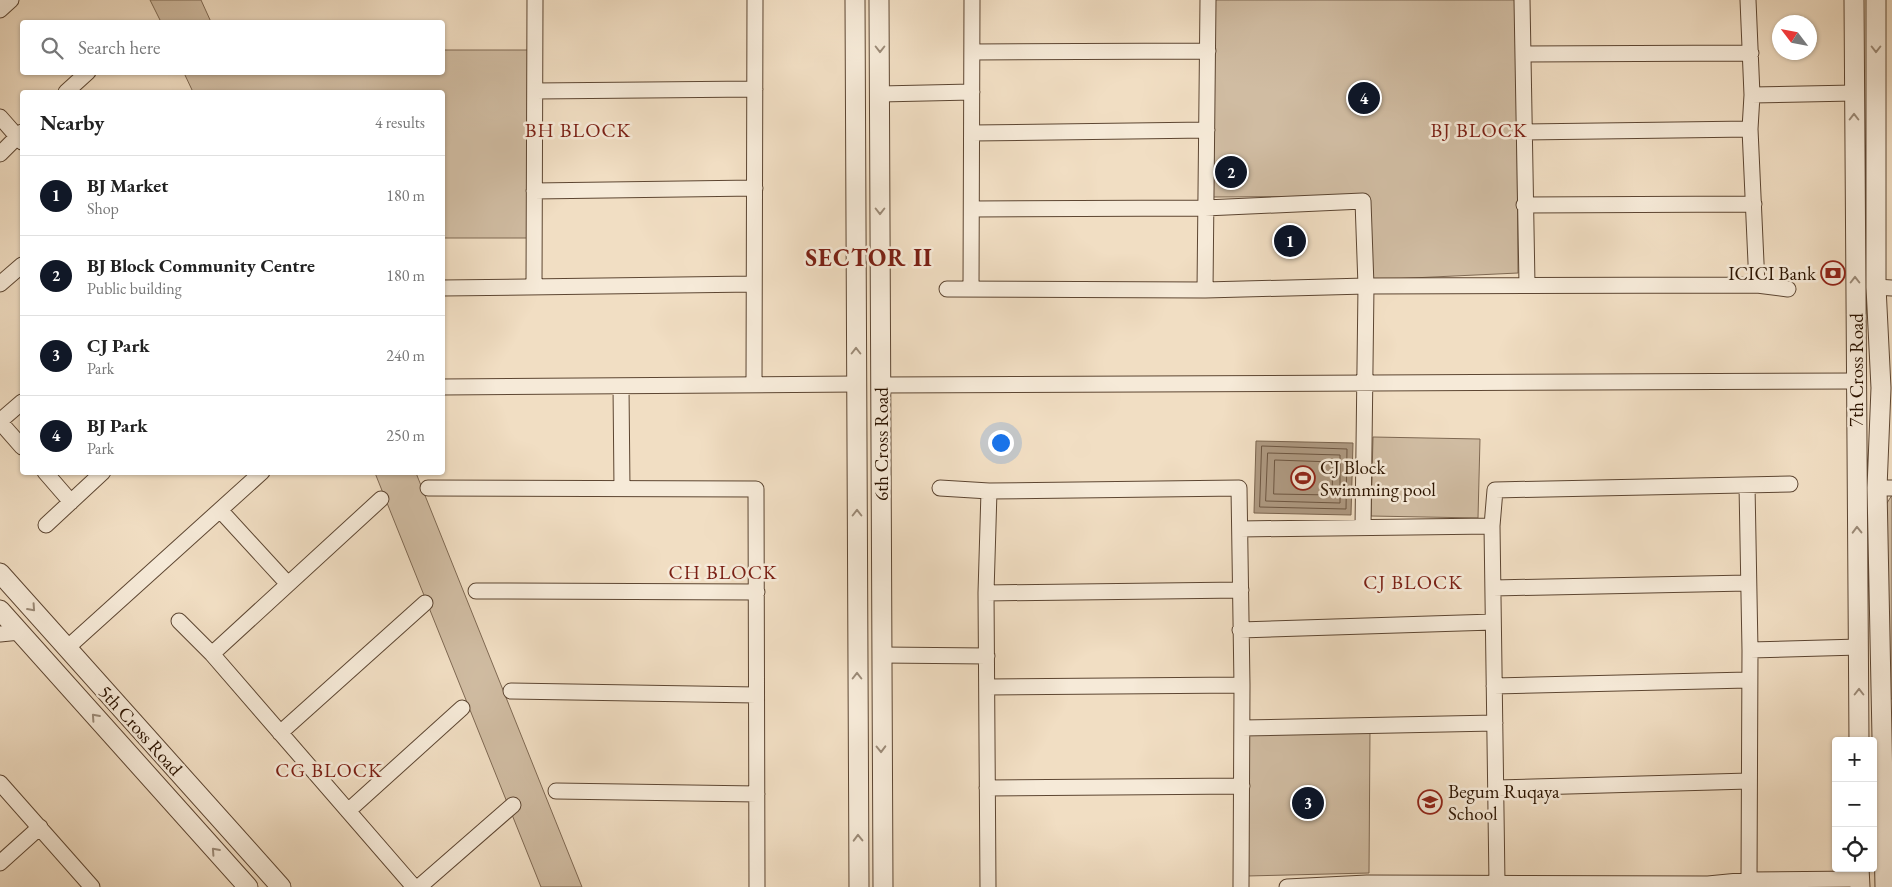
<!DOCTYPE html>
<meta charset="utf-8">
<style>
:root{--surface:#fff;--page:#f6f6f6;--text:#222;--muted:#767676;--line:#e0e0e0;--accent:#111827}
body{margin:0;font-family:"EB Garamond",serif;background:var(--page);color:var(--text)}
.controls{position:absolute;right:15px;bottom:15px;display:grid;overflow:hidden;border-radius:5px;box-shadow:0 1px 4px #0004}
.controls button{width:45px;height:45px;display:grid;place-items:center;padding:0;border:0;border-bottom:1px solid var(--line);background:var(--surface);color:var(--text);font:25px sans-serif}
.compass{position:absolute;left:1772px;top:15px;width:45px;height:45px;border-radius:50%;background:var(--surface);box-shadow:0 1px 4px #0004;rotate:302deg}
.you{position:absolute;left:1000px;top:442px;width:18px;height:18px;margin:-12px;border:4px solid #fff;border-radius:50%;background:#1a73e8;box-shadow:0 0 0 8px #1a73e833}
.badge{display:grid;place-items:center;width:32px;height:32px;border-radius:50%;background:var(--accent);color:#fff;font-size:16px;font-weight:700}
.pin{position:absolute;translate:-50% -50%;border:2px solid #fff;box-shadow:0 1px 5px #0006}
.list{margin:0;padding:0;list-style:none}
h2{display:flex;justify-content:space-between;align-items:center;height:65px;margin:0;padding:0 20px;font-size:21px}
h2 small{font-size:16px;font-weight:400;color:var(--muted)}
.list li{display:grid;grid-template-columns:32px 1fr auto;gap:15px;align-items:center;box-sizing:border-box;height:80px;padding:0 20px;border-top:1px solid var(--line)}
.list b{display:block;font-size:19px;white-space:nowrap}
.list p{margin:0;font-size:16px;white-space:nowrap;color:var(--muted)}
.list em{font-size:16px;font-style:normal;color:var(--muted)}
.icon{flex:none;width:28px;height:28px;fill:none;stroke:currentColor;stroke-width:2;stroke-linecap:round;stroke-linejoin:round}
.map{position:relative;flex:none;width:1892px;height:887px;overflow:hidden}
.search{position:absolute;background:var(--surface);box-shadow:0 1px 4px #0004;left:20px;top:20px;width:425px;height:55px;display:flex;align-items:center;gap:12px;box-sizing:border-box;padding:0 18px;border-radius:5px;color:var(--muted);font-size:19px}
.panel{position:absolute;background:var(--surface);box-shadow:0 1px 4px #0004;left:20px;top:90px;width:425px;height:385px;border-radius:5px}
.map>svg:first-child{display:block}
.green{fill:#d0bca2;stroke:#7e6852}
.water{fill:#ae9981;stroke:#7a644e}
.lines{fill:none;stroke-linecap:round;stroke-linejoin:round}
.shore{stroke:#6d5641;stroke-width:1}
.minor-casing{stroke:#5d4632;stroke-width:17}
.tertiary-casing{stroke:#5d4632;stroke-width:21}
.minor{stroke:#f6ead8;stroke-width:15}
.tertiary{stroke:#f6ead8;stroke-width:19}
.oneway{stroke:#9b8a77}
.labels{text-anchor:middle;stroke-width:5;stroke-linejoin:round;paint-order:stroke}
.poi-label{font-size:19px;fill:#2c1401;stroke:#f6ead8;text-anchor:start}
.street-label{font-size:19px;fill:#2c1401;stroke:#f6ead8}
.neighbourhood-label{font-size:20px;letter-spacing:1px;fill:#7a1f14;stroke:#f6ead8}
.district-label{font-size:24px;font-weight:bold;letter-spacing:1px;fill:#7a1f14;stroke:#f6ead8}
</style>
<div class="map">
<svg width="1892" height="887" viewBox="0 0 1892 887">
<rect width="100%" height="100%" fill="#f1dec3"/>
<filter id="stains"><feTurbulence type="fractalNoise" baseFrequency=".004" numOctaves="4"/><feColorMatrix values="0 0 0 0 .2 0 0 0 0 .09 0 0 0 0 .02 0 0 0 .5 -.17"/></filter>
<radialGradient id="worn" r=".72"><stop offset=".6" stop-color="#630" stop-opacity="0"/><stop offset="1" stop-color="#630" stop-opacity=".3"/></radialGradient>
<path class="green" d="M150 0H201L211 22H161Z
M1213 0H1516L1518 273 1369 280 1367 196 1211 197Z
M443 50H528L527 238H443L442 92H193L184 73 442 72Z
M1373 437 1480 439 1478 518 1371 516Z
M375 473H416L582 887H541Z
M1892 495V699H1888L1882 511Z
M1370 731 1369 873 1247 876V732Z"/>
<path class="water" d="M1256 441 1353 443 1351 515 1254 513Z"/>
<g class="lines">
<path class="shore" d="M1262 446 1347 449 1346 509 1260 507Z
M1268 453 1340 455V503L1266 501Z
M1275 460 1333 462 1332 495 1274 494Z"/>
<g class="minor-casing">
<path id="minor" d="M1522 0 1527 285
M1748 0 1752 95 1750 129 1757 285
M0 10 11 0
M972 52 1208 51
M1524 54 1751 53
M535 91 755 89
M66 92 88 72
M880 94 972 92
M1752 95 1854 93
M0 117 22 142
M1524 132 1750 129
M972 133 1207 130
M0 154 22 132
M534 191 755 188
M1524 205 1754 204
M973 209 1205 208 1363 201 1366 286 1363 527
M0 284 22 265
M534 287 535 0
M1876 287 1892 288
M442 288 754 284
M947 289 1205 290 1366 286 1757 285 1788 289
M971 289 972 0
M1205 290 1208 0
M754 385 755 0
M881 385 1855 381
M621 386 622 489
M442 387 857 384
M0 421 22 402
M0 422 22 447
M45 472 71 502
M1747 485 1750 650 1749 880
M428 488 756 489 757 887
M940 488 989 491 986 593 988 887
M1877 488H1892
M989 491 1239 488 1242 685 1241 887
M220 510 287 583
M46 525 103 472
M1240 529 1492 526
M1493 588 1748 583
M476 591 757 592
M986 593 1241 590
M179 621 212 654 414 887
M1240 630 1493 622
M0 634 20 632
M67 648 262 472
M1750 650 1859 647
M212 654 381 499
M882 655 987 656
M1494 686 1748 680
M987 687 1242 685
M511 691 756 695
M1242 728 1495 723
M280 733 425 603
M0 783 92 887
M987 788 1242 786
M1496 788 1749 781
M556 791 757 794
M348 811 462 708
M0 863 40 827
M1497 883 1492 526 1495 490 1790 484
M419 887 513 805
M1287 887 1367 883 1708 884 1749 880 1860 879"/>
</g>
<g class="tertiary-casing">
<path id="tertiary" d="M855 0 859 887
M879 0 883 887
M1854 0 1859 741
M1876 0V287L1881 388 1877 488 1885 887
M0 573 281 887
M0 610 248 887
M1859 868 1860 887"/>
</g>
<use href="#minor" class="minor"/>
<use href="#tertiary" class="tertiary"/>
</g>
<defs><path id="oneway-chevron" d="M-2-3.5L2.5 0L-2 3.5" fill="none" stroke-width="1.6" stroke-linecap="round" stroke-linejoin="round" transform="scale(1.25)"/></defs>
<g class="oneway">
<use href="#oneway-chevron" transform="translate(880 49) rotate(90)"/>
<use href="#oneway-chevron" transform="translate(1876 49) rotate(90)"/>
<use href="#oneway-chevron" transform="translate(1854 117) rotate(-90)"/>
<use href="#oneway-chevron" transform="translate(880 211) rotate(90)"/>
<use href="#oneway-chevron" transform="translate(1855 280) rotate(-90)"/>
<use href="#oneway-chevron" transform="translate(856 351) rotate(-90)"/>
<use href="#oneway-chevron" transform="translate(857 513) rotate(-90)"/>
<use href="#oneway-chevron" transform="translate(1857 530) rotate(-91)"/>
<use href="#oneway-chevron" transform="translate(32 608) rotate(48)"/>
<use href="#oneway-chevron" transform="translate(857 676) rotate(-90)"/>
<use href="#oneway-chevron" transform="translate(1859 692) rotate(-90)"/>
<use href="#oneway-chevron" transform="translate(95 717) rotate(-132)"/>
<use href="#oneway-chevron" transform="translate(881 749) rotate(89)"/>
<use href="#oneway-chevron" transform="translate(858 838) rotate(-91)"/>
<use href="#oneway-chevron" transform="translate(215 851) rotate(-132)"/>
</g>
<defs>
<g id="bank-ring" transform="scale(1.25)"><circle r="9.5" fill="#f6ead8" stroke="#8f2418" stroke-width="1.5"/><path d="M-6-4H6V4H-6ZM0-2.3a2.3 2.3 0 1 0 0 4.6a2.3 2.3 0 1 0 0-4.6Z" fill="#8f2418"/></g>
<g id="stadium-ring" transform="scale(1.25)"><circle r="9.5" fill="#f6ead8" stroke="#8f2418" stroke-width="1.5"/><path d="M0-5a6.5 5 0 1 0 0 10a6.5 5 0 1 0 0-10ZM-3.5-1.8h7v3.6h-7Z" fill="#8f2418"/></g>
<g id="school-ring" transform="scale(1.25)"><circle r="9.5" fill="#f6ead8" stroke="#8f2418" stroke-width="1.5"/><path d="M0-5L7-2L0 1L-7-2ZM-4 1L0 2.5L4 1V4Q0 6-4 4Z" fill="#8f2418"/></g>
</defs>
<g fill-rule="evenodd">
<use href="#bank-ring" x="1833" y="273"/>
<use href="#stadium-ring" x="1303" y="478"/>
<use href="#school-ring" x="1430" y="802"/>
</g>
<g class="labels">
<g class="poi-label">
<text x="1816" y="280" text-anchor="end">ICICI Bank</text>
<text x="1320" y="474">CJ Block<tspan x="1320" dy="22">Swimming pool</tspan></text>
<text x="1448" y="798">Begum Ruqaya<tspan x="1448" dy="22">School</tspan></text>
</g>
<g class="street-label">
<text transform="translate(1856 370) rotate(-90)" y="7">7th Cross Road</text>
<text transform="translate(881 444) rotate(-90)" y="7">6th Cross Road</text>
<text transform="translate(141 730) rotate(48)" y="7">5th Cross Road</text>
</g>
<g class="neighbourhood-label">
<text x="578" y="137">BH BLOCK</text>
<text x="1479" y="137">BJ BLOCK</text>
<text x="723" y="579">CH BLOCK</text>
<text x="1413" y="589">CJ BLOCK</text>
<text x="329" y="777">CG BLOCK</text>
</g>
<g class="district-label">
<text x="869" y="266">SECTOR II</text>
</g>
</g>
<rect width="100%" height="100%" filter="url(#stains)"/>
<rect width="100%" height="100%" fill="url(#worn)"/>
</svg>
<div class="controls">
<button>+</button>
<button>−</button>
<button><svg class="icon" aria-label="locate" viewBox="0 0 24 24"><circle cx="12" cy="12" r="6"/><path d="M12 2v4M12 18v4M2 12h4M18 12h4"/></svg></button>
</div>
<svg class="compass" viewBox="-18 -18 36 36"><path d="M0-13l5 13h-10z" fill="#e53935"/><path d="M0 13l5-13h-10z" fill="#767676"/></svg>
<div class="you"></div>
<div class="pin badge" style="left:1290px;top:241px">1</div>
<div class="pin badge" style="left:1231px;top:172px">2</div>
<div class="pin badge" style="left:1308px;top:803px">3</div>
<div class="pin badge" style="left:1364px;top:98px">4</div>
<div class="search"><svg class="icon" aria-label="search" viewBox="0 0 24 24"><circle cx="10" cy="10" r="6"/><path d="M15 15l6 6"/></svg>Search here</div>
<section class="panel">
<h2>Nearby<small>4 results</small></h2>
<ul class="list">
<li><span class="badge">1</span><div><b>BJ Market</b><p>Shop</p></div><em>180 m</em></li>
<li><span class="badge">2</span><div><b>BJ Block Community Centre</b><p>Public building</p></div><em>180 m</em></li>
<li><span class="badge">3</span><div><b>CJ Park</b><p>Park</p></div><em>240 m</em></li>
<li><span class="badge">4</span><div><b>BJ Park</b><p>Park</p></div><em>250 m</em></li>
</ul>
</section>
</div>
